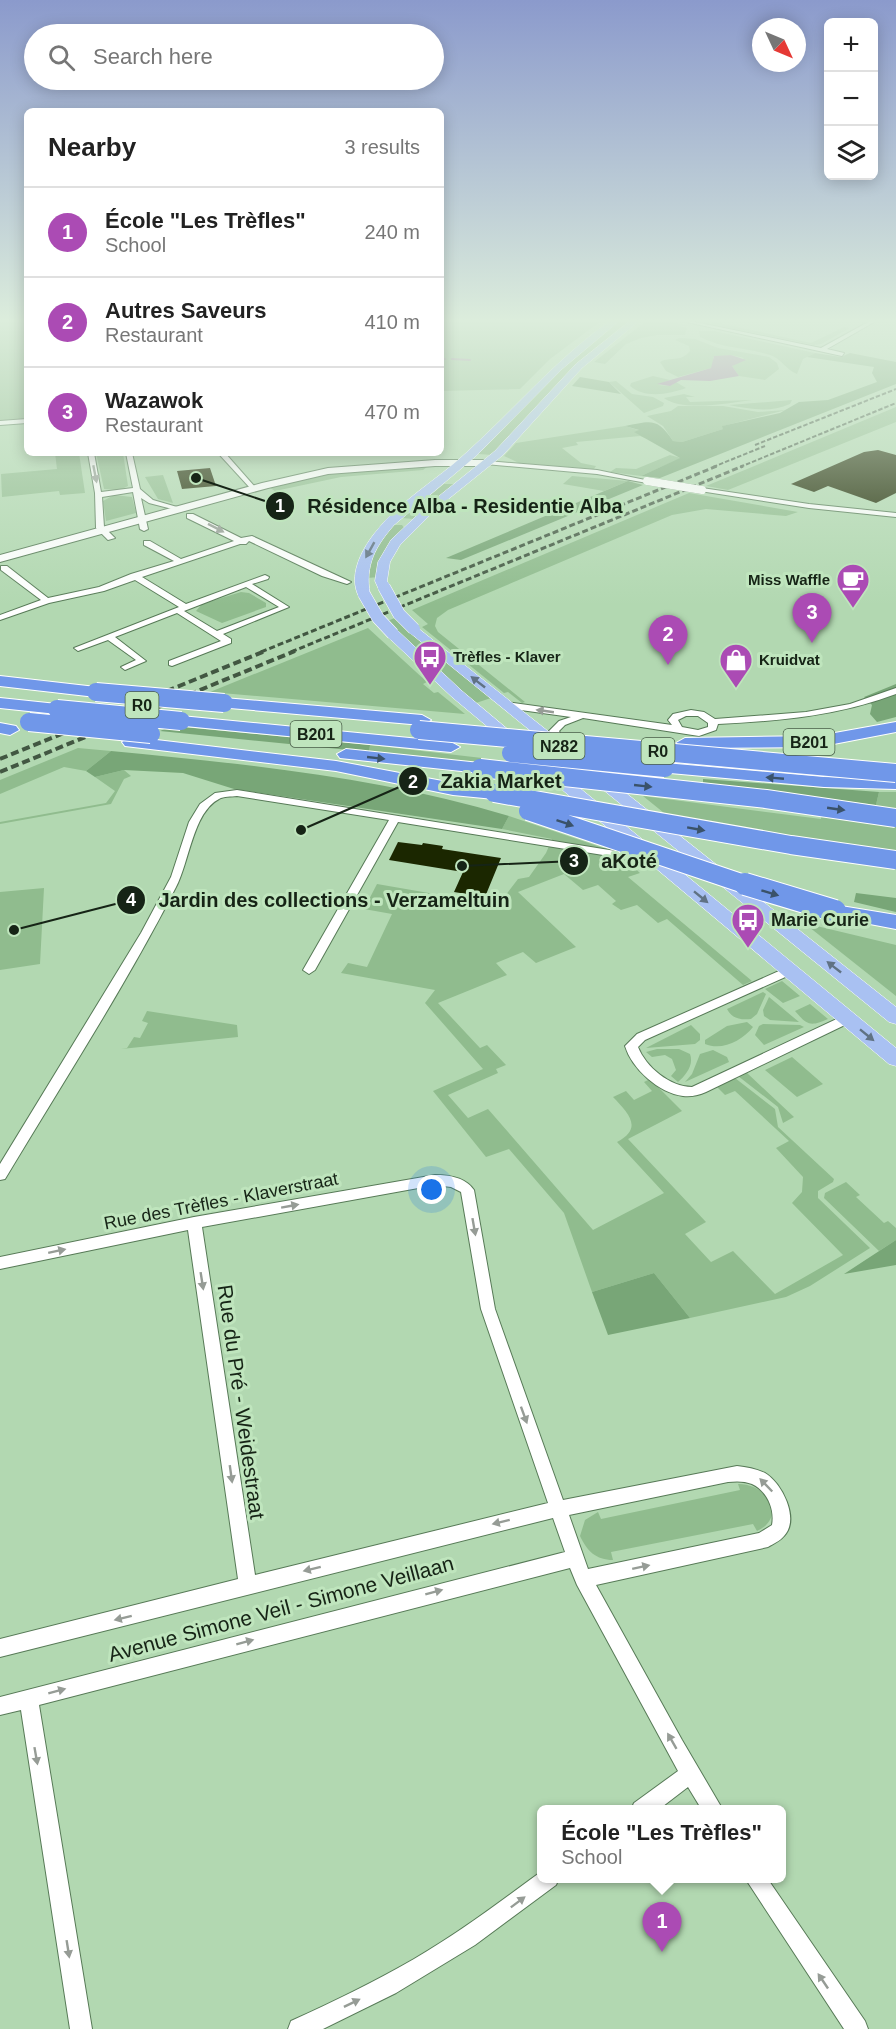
<!DOCTYPE html>
<meta charset="utf-8">
<style>
:root{--surface:#fff;--page:#f2f2f2;--text:#222;--muted:#767676;--line:#e0e0e0;--accent:#ab4bb4}
body{margin:0;font-family:Arial,sans-serif;background:var(--page);color:var(--text)}
.controls{position:absolute;right:18px;top:18px;display:grid;overflow:hidden;border-radius:9px;box-shadow:0 3px 15px #0003}
.controls button{width:54px;height:54px;display:grid;place-items:center;padding:0;border:0;border-bottom:2px solid var(--line);background:var(--surface);color:var(--text);font:30px sans-serif}
.compass{position:absolute;left:752px;top:18px;width:54px;height:54px;border-radius:50%;background:var(--surface);box-shadow:0 3px 15px #0003;rotate:134deg}
.you{position:absolute;left:432px;top:1190px;width:21px;height:21px;margin:-15px;border:4px solid #fff;border-radius:50%;background:#1a73e8;box-shadow:0 0 0 9px #1a73e833}
.badge{display:grid;place-items:center;width:39px;height:39px;border-radius:50%;background:var(--accent);color:#fff;font-size:20px;font-weight:700}
.pin{position:absolute;translate:-50% -50px;filter:drop-shadow(0 2px 3px #0008)}
.pin::after{content:'';position:absolute;top:32px;width:21px;height:18px;background:inherit;clip-path:polygon(0 0,100% 0,50% 100%)}
.popup{position:absolute;left:537px;top:1805px;width:249px;height:78px;box-sizing:border-box;display:grid;place-content:center;border-radius:9px;background:var(--surface);filter:drop-shadow(0 2px 4px #0005);font-size:20px;white-space:nowrap;color:var(--muted)}
.popup b{font-size:22px;color:var(--text)}
.popup::after{content:'';position:absolute;left:50%;top:100%;margin-left:-12px;border:12px solid transparent;border-top-color:var(--surface)}
.list{margin:0;padding:0;list-style:none}
h2{display:flex;justify-content:space-between;align-items:center;height:78px;margin:0;padding:0 24px;font-size:26px}
h2 small{font-size:20px;font-weight:400;color:var(--muted)}
.list li{display:grid;grid-template-columns:39px 1fr auto;gap:18px;align-items:center;box-sizing:border-box;height:90px;padding:0 24px;border-top:2px solid var(--line)}
.list b{display:block;font-size:22px;white-space:nowrap}
.list p{margin:0;font-size:20px;white-space:nowrap;color:var(--muted)}
.list em{font-size:20px;font-style:normal;color:var(--muted)}
.icon{flex:none;width:33px;height:33px;fill:none;stroke:currentColor;stroke-width:2;stroke-linecap:round;stroke-linejoin:round}
.map{position:relative;flex:none;width:896px;height:2029px;overflow:hidden}
.search{position:absolute;background:var(--surface);box-shadow:0 3px 15px #0003;left:24px;top:24px;width:420px;height:66px;display:flex;align-items:center;gap:15px;box-sizing:border-box;padding:0 21px;border-radius:33px;color:var(--muted);font-size:22px}
.panel{position:absolute;background:var(--surface);box-shadow:0 3px 15px #0003;left:24px;top:108px;width:420px;height:348px;border-radius:9px}
.map>svg:first-child{display:block}
.green{fill:#90bc8e}
.forest{fill:#78a677}
.water{fill:#9f74a2}
.lines{fill:none;stroke-linecap:round;stroke-linejoin:round}
.stream{stroke:#9f74a2;stroke-width:2}
.building{fill:#1b2700}
.street-casing{stroke:#577a57;stroke-width:2}
.secondary-casing{stroke:#577a57;stroke-width:2}
.primary-casing{stroke:#fff;stroke-width:1}
.highway-casing{stroke:#fff;stroke-width:2}
.street{fill:#fff;fill-rule:evenodd}
.secondary{fill:#fff;fill-rule:evenodd}
.primary{fill:#a9c1f2;fill-rule:evenodd}
.highway{fill:#7097e9;fill-rule:evenodd}
.rail-far2{stroke:#425742;stroke-width:2;stroke-dasharray:4.5 2;stroke-linecap:butt}
.rail-far1{stroke:#425742;stroke-width:3;stroke-dasharray:6 3;stroke-linecap:butt}
.rail{stroke:#425742;stroke-width:4;stroke-dasharray:8 4;stroke-linecap:butt}
.street-bridge-casing{stroke:#577a57;stroke-width:8;stroke-linecap:butt}
.primary-bridge-casing{stroke:#fff;stroke-width:13;stroke-linecap:butt}
.highway-bridge-far1-casing{stroke:#fff;stroke-width:20;stroke-linecap:butt}
.highway-bridge-casing{stroke:#fff;stroke-width:24;stroke-linecap:butt}
.street-bridge{stroke:#fff;stroke-width:8}
.primary-bridge{stroke:#a9c1f2;stroke-width:12}
.highway-bridge-far1{stroke:#7097e9;stroke-width:18}
.highway-bridge{stroke:#7097e9;stroke-width:22}
.oneway{fill:#969c96}
.oneway2{fill:#607284}
.oneway3{fill:#3a526a}
.labels{text-anchor:middle;stroke-width:6;stroke-linejoin:round;paint-order:stroke}
.far-poi-label{font-size:15px;font-weight:bold;fill:#162416;stroke:#bfe5bd;text-anchor:start}
.shield{fill:#bfe5bd;stroke:#495e48;stroke-width:1.5}
.shield-label{font-size:16px;font-weight:bold;fill:#162416}
.poi-label{font-size:18px;font-weight:bold;fill:#162416;stroke:#bfe5bd;text-anchor:start}
.street-label{font-size:18px;fill:#162416;stroke:#bfe5bd}
.near-street-label{font-size:21px;fill:#162416;stroke:#bfe5bd}
.leader{fill:none;stroke:#162416;stroke-width:2}
.callout-dot{fill:#162416;stroke:#bfe5bd;stroke-width:2}
.mark-label{font-size:18px;text-anchor:middle;font-weight:bold;fill:#fff}
.callout-label{font-size:20px;text-anchor:middle;font-weight:bold;fill:#162416;stroke:#bfe5bd;stroke-width:6;stroke-linejoin:round;paint-order:stroke}
</style>
<div class="map">
<svg width="896" height="2029" viewBox="0 0 896 2029">
<rect width="100%" height="100%" fill="#b2d8b1"/>
<path class="green" d="M0 321H27V420L0 422Z
M441 321H601L550 359 520 389 441 391Z
M618 321H631L587 356 493 455 478 454 561 366Z
M646 321H665L691 326H678L687 328 685 335H657L641 338 626 344 605 364 594 362Z
M714 322 811 343 844 327 850 328 821 344 814 345 710 324Z
M699 331H714L815 353 803 359 797 374C785 369 782 359 770 355 746 347 723 349 700 337Z
M679 338 695 339 718 348 769 357 777 363 779 369 765 380 739 376 732 366 744 358 731 355 713 357 714 364 711 368 678 377 666 371 660 362C670 356 680 363 690 351L689 346 675 340Z
M653 376 670 380 658 385 670 386 676 382 686 388C670 394 645 399 630 386L631 383Z
M616 381 632 394 653 397 664 403 663 406 644 413 609 382Z
M684 394 695 397H686L690 402 752 400C730 403 682 412 664 398Z
M792 400 790 404C770 413 750 409 729 405Z
M678 406H723L758 412 786 410 723 426V429L682 442 673 441 663 426 647 416 671 411Z
M896 407V422L728 490 706 486Z
M625 426 641 431 635 432 648 439 640 436 576 442 578 445 562 448 581 463 596 466 594 469 519 463 504 456 516 443Z
M55 453H79L85 493 60 495 59 491 2 497 1 474 57 469Z
M96 453H123L128 486 120 490 104 489Z
M670 455 681 458 641 476 610 472 616 468 636 469Z
M431 464 423 470 341 477 275 491 267 486 341 471Z
M163 475 173 503 158 499 145 477Z
M572 476 628 481 604 491 563 484Z
M444 484H456L414 519 402 518Z
M689 493 798 512 786 516 706 509 672 515 448 610 437 618 435 626 438 632 525 702 522 703 508 692 504 693 422 627 428 624 412 610Z
M114 495 132 497 136 513 106 521 103 501Z
M394 525H402L404 528 379 577 367 578C370 555 379 543 394 525Z
M241 592 249 593 266 603V607L222 623 196 611 202 604Z
M397 617 491 698 473 704 385 622Z
M368 628 427 682 423 684 434 693 438 692 465 714 210 692Z
M370 745 482 758 480 763 369 752Z
M78 748 111 751 86 771 64 767 0 794V780Z
M124 770 131 776 124 779 111 804 0 824V822L106 803 115 791 95 777Z
M879 792H896V853L669 817 643 796 821 819 824 797 876 805Z
M509 816 633 858 627 861 640 873 628 877 752 981 743 985 667 919 658 923 637 905 621 910 612 904 616 901 598 885 583 890 564 874 518 892 576 947 536 963 523 952 496 963 507 975 438 1003 480 1048 487 1045 506 1065 496 1069 498 1073 448 1095 468 1118 488 1109 593 1230 664 1193 617 1142C644 1128 628 1113 613 1097L626 1091 634 1100 652 1091 644 1082 650 1079 682 1111 628 1139 706 1222 685 1234 711 1262 733 1251 775 1294 843 1255 792 1203 802 1192 803 1177 776 1148 789 1141 735 1091 725 1095 717 1087 735 1078 775 1109 778 1127 834 1179 833 1182 818 1191V1198L870 1248 810 1286 786 1297 690 1318 654 1273 592 1292 564 1213 509 1149 486 1157 433 1091 483 1069 425 1003 435 990 341 973 348 963 367 967 392 914 364 909 377 884 498 905 518 879 529 877 546 853 552 839 502 829Z
M44 888 40 964 0 970V892Z
M804 923 896 945V996Z
M782 981 800 996 783 1003 765 989Z
M763 992 766 994 757 1014 751 1019C741 1020 732 1019 727 1009Z
M769 997 799 1022 770 1020 764 1016 763 1010Z
M810 1004 828 1019C810 1027 807 1025 795 1011Z
M147 1011 237 1025 238 1037 121 1049 127 1048 134 1037 140 1038 148 1023 142 1021Z
M747 1022 753 1027C742 1041 722 1051 705 1044V1040L727 1026Z
M763 1024 800 1025 804 1027 764 1045 755 1035 759 1026Z
M691 1025 700 1034V1040L695 1044 646 1048Z
M657 1049H679L690 1054C694 1065 686 1075 678 1082L671 1076 676 1070 672 1059 665 1055 652 1057 646 1052Z
M713 1050 727 1057 729 1062 685 1082 692 1074 700 1054Z
M792 1057 823 1084 797 1097 765 1070Z
M746 1072 794 1117 783 1123 778 1107 738 1076Z
M846 1182 860 1195 856 1197 884 1223 888 1221 896 1228V1240L879 1251 824 1198 825 1193Z
M738 1484C766 1483 788 1517 757 1531L753 1524 611 1552 613 1560C596 1560 587 1551 580 1536L585 1520 598 1512 601 1519 740 1490Z"/>
<path class="forest" d="M815 353 841 357 850 353 896 362V384L660 478 641 476 680 458 634 432 639 430 625 426C651 421 657 417 673 441L682 442 723 429 722 426 780 413 799 402 828 400 877 382 872 373 874 367 807 357Z
M580 377 609 382 621 394 572 386Z
M628 481 643 485 461 560 446 558Z
M896 684V717L877 722 870 714 872 705 864 697Z
M172 726 370 745 369 752 160 731Z
M111 751C245 764 379 777 509 816L502 829 234 789 183 773 124 770 95 777 86 771Z
M703 779 879 792 876 805 703 783Z
M856 893 896 898V912L854 902Z
M896 1240V1265L844 1274Z
M654 1273 690 1318 608 1335 592 1292Z"/>
<path class="water" d="M731 355 746 360 732 366 739 376 710 381 681 380 670 386 657 384 711 368 714 356Z"/>
<g class="lines">
<path class="stream" d="M441 359H445
M452 359 470 360"/>
</g>
<path class="building" d="M878 450 896 455V493L876 503 828 486 814 492 791 484 864 452Z
M210 468 216 486 182 489 177 471Z
M398 842 422 845 423 843 443 846 442 849 501 858 485 897 454 892 463 872 389 860Z"/>
<g class="lines">
<g class="street-casing">
<path id="street" d="M682 321H690L821 348 870 321H876L827 349 844 353 842 356Z
M27 419V423L0 425V421Z
M88 453H94L101 492 133 488 126 453H132L140 489 153 500 184 509 180 511 149 503 141 498 148 529 144 531 140 529 133 492 102 497 104 527 115 538 108 540 96 528 95 493Z
M218 453H225L255 487V489H251Z
M487 461 597 470 650 481 647 483 597 474 485 464 484 463Z
M702 488 809 504 896 513V517L809 508 700 491 699 490Z
M187 514H193L241 538 252 536 351 582 347 584 322 576 249 541 246 544H240L142 577 186 604 265 575 269 577 268 579 252 584 289 607 223 634 231 639V643L172 666 169 665V661L221 641 177 613 115 637 146 661 125 670 121 667 136 660 108 640 78 651 74 648 179 607 135 580 104 591 49 603 0 620V615L41 600 1 570V566H7L48 598 99 587 131 574 174 561 144 545V541H150L181 559 234 541 187 518ZM246 587 279 607 217 631 184 611Z
M896 688V694C838 716 779 721 718 724L716 730 699 736 583 718 565 725 559 731 568 748 563 751 558 748 549 731 559 721 571 717 507 708 502 705 507 702 672 725 668 720 673 714 691 710 704 712 715 719 806 712 850 704ZM686 716H698L708 723V727L698 730 682 727 678 720Z
M237 790 653 857 658 860 653 863 398 822 315 970 309 974 303 970 389 820 237 796C231 797 224 796 219 799 193 812 189 863 176 887 125 987 63 1082 5 1179L0 1180V1164L141 933 171 877 189 822 200 804 215 793Z
M788 967 794 971 792 974 645 1040 638 1047C646 1067 670 1087 692 1087L843 1016H851L853 1019 851 1022 706 1092C699 1095 692 1097 683 1096 659 1093 632 1069 625 1046L637 1034Z
M435 1175C449 1175 465 1177 474 1190L495 1309 563 1500 737 1466C747 1467 756 1469 765 1473 782 1483 800 1519 784 1536 780 1541 773 1544 768 1547L596 1585 682 1740 723 1810H702L688 1787 658 1810H631L634 1803 678 1771 577 1585 570 1568 39 1705 92 2029H70L21 1710 0 1715V1697L565 1552 553 1518 0 1657V1639L238 1579 188 1230 0 1269V1257L194 1217ZM435 1185 451 1187 461 1192 481 1309 548 1503 255 1575 202 1227ZM728 1482C736 1481 745 1481 752 1484 767 1491 775 1509 772 1525L759 1533 588 1569 569 1515Z
M542 1871V1878H559L556 1885 475 1945 396 1993 323 2029H288L291 2021C333 2002 374 1982 414 1959 459 1933 500 1902 542 1871Z
M745 1878H767L865 2021 868 2029H844Z"/>
</g>
<g class="secondary-casing">
<path id="secondary" d="M435 460H487L492 463 487 466H435L328 474 268 488 0 562V555L262 483 328 468Z"/>
</g>
<g class="primary-casing">
<path id="primary" d="M610 321H619L562 369 476 456 394 525C375 547 365 565 370 594L369 597H359C348 576 361 551 374 534 399 501 436 481 466 453 515 409 556 359 610 321Z
M630 321H639L582 368 503 455 436 509 400 545 390 562 387 581 390 587 389 590H379L375 581 378 562 391 540 428 505 495 451 576 364Z
M414 625 896 1007V1024L889 1022 409 632 407 629Z
M393 630 398 631 462 691 523 742 526 745 523 748H513L452 697 388 637V631Z
M547 764 553 766 896 1048V1066L889 1064 541 772 539 769 541 766Z"/>
</g>
<g class="highway-casing">
<path id="highway" d="M0 676 96 687 104 692 96 697 0 686Z
M0 698 57 704 65 709 57 714 0 708Z
M224 698 422 715 431 720 422 725 218 707 216 703Z
M181 716 451 742 460 747 451 752 175 725 172 721 175 717Z
M896 722V732L818 747 685 748 676 743 685 738 818 736Z
M0 723 16 726 19 730 10 735 0 733Z
M131 737 336 761 453 783 494 787 503 793 494 799 453 795 336 771 125 746 122 742Z
M346 749 480 763 489 768 480 773 340 758 337 754Z
M665 763 824 777 896 779V789L824 787 659 772 656 768Z
M835 905 896 915V929L828 916 825 911 828 906Z"/>
</g>
<use href="#street" class="street"/>
<use href="#secondary" class="secondary"/>
<use href="#primary" class="primary"/>
<use href="#highway" class="highway"/>
<path class="rail-far2" d="M755 445 896 389
M713 467 765 446
M740 467 896 403"/>
<path class="rail-far1" d="M261 652 717 466
M291 652 743 466"/>
<path class="rail" d="M0 759 265 651
M0 772 295 651"/>
<g class="street-bridge-casing">
<path id="street-bridge" d="M647 481 702 490"/>
</g>
<g class="primary-bridge-casing">
<path id="primary-bridge" d="M384 587 399 614 414 629
M364 594 378 618 393 634"/>
</g>
<g class="highway-bridge-far1-casing">
<path id="highway-bridge-far1" d="M96 692 224 703
M57 709 181 721
M29 722 151 734
M419 730 896 773
M511 753 665 768
M480 768 766 799 896 818
M494 793 791 845 896 860
M528 811 750 886"/>
</g>
<g class="highway-bridge-casing">
<path id="highway-bridge" d="M745 884 835 911"/>
</g>
<use href="#street-bridge" class="street-bridge"/>
<use href="#primary-bridge" class="primary-bridge"/>
<use href="#highway-bridge-far1" class="highway-bridge-far1"/>
<use href="#highway-bridge" class="highway-bridge"/>
</g>
<defs><path id="oneway-solid" d="M-6-.8H1V-3.2L6.5 0L1 3.2V.8H-6Z" transform="scale(1.5)"/></defs>
<g class="oneway">
<use href="#oneway-solid" transform="translate(95 474) rotate(79)"/>
<use href="#oneway-solid" transform="translate(216 528) rotate(27)"/>
<use href="#oneway-solid" transform="translate(545 711) rotate(-172)"/>
<use href="#oneway-solid" transform="translate(290 1206) rotate(-10)"/>
<use href="#oneway-solid" transform="translate(474 1227) rotate(80)"/>
<use href="#oneway-solid" transform="translate(57 1251) rotate(-12)"/>
<use href="#oneway-solid" transform="translate(202 1281) rotate(81)"/>
<use href="#oneway-solid" transform="translate(524 1415) rotate(70)"/>
<use href="#oneway-solid" transform="translate(231 1474) rotate(82)"/>
<use href="#oneway-solid" transform="translate(766 1485) rotate(-134)"/>
<use href="#oneway-solid" transform="translate(501 1522) rotate(166)"/>
<use href="#oneway-solid" transform="translate(641 1567) rotate(-12)"/>
<use href="#oneway-solid" transform="translate(312 1569) rotate(166)"/>
<use href="#oneway-solid" transform="translate(434 1592) rotate(-15)"/>
<use href="#oneway-solid" transform="translate(123 1618) rotate(166)"/>
<use href="#oneway-solid" transform="translate(245 1642) rotate(-15)"/>
<use href="#oneway-solid" transform="translate(57 1691) rotate(-15)"/>
<use href="#oneway-solid" transform="translate(672 1741) rotate(-120)"/>
<use href="#oneway-solid" transform="translate(36 1756) rotate(80)"/>
<use href="#oneway-solid" transform="translate(518 1902) rotate(-37)"/>
<use href="#oneway-solid" transform="translate(68 1949) rotate(81)"/>
<use href="#oneway-solid" transform="translate(823 1981) rotate(-124)"/>
<use href="#oneway-solid" transform="translate(352 2003) rotate(-26)"/>
</g>
<g class="oneway2">
<use href="#oneway-solid" transform="translate(370 550) rotate(119)"/>
<use href="#oneway-solid" transform="translate(478 682) rotate(-142)"/>
<use href="#oneway-solid" transform="translate(701 897) rotate(39)"/>
<use href="#oneway-solid" transform="translate(834 967) rotate(-142)"/>
<use href="#oneway-solid" transform="translate(867 1035) rotate(39)"/>
</g>
<g class="oneway3">
<use href="#oneway-solid" transform="translate(376 758) rotate(6)"/>
<use href="#oneway-solid" transform="translate(775 778) rotate(-175)"/>
<use href="#oneway-solid" transform="translate(643 786) rotate(6)"/>
<use href="#oneway-solid" transform="translate(836 809) rotate(8)"/>
<use href="#oneway-solid" transform="translate(565 823) rotate(19)"/>
<use href="#oneway-solid" transform="translate(696 829) rotate(10)"/>
<use href="#oneway-solid" transform="translate(770 893) rotate(17)"/>
</g>
<linearGradient id="sky" x2="0" y2="1"><stop stop-color="#8b9acc"/><stop offset="0.53" stop-color="#dceddc"/><stop offset="1" stop-color="#dceddc" stop-opacity="0"/></linearGradient>
<rect width="896" height="605" fill="url(#sky)"/>
<defs>
<g id="cafe-pin" transform="scale(1.725)"><path d="M0 17L-7.5 6A9.5 9.5 0 1 1 7.5 6Z" fill="#ab4bb4" stroke="#bfe5bd"/><path d="M-5.5-4.5H6V0H3Q3 3.5 0 3.5H-2.5Q-5.5 3.5-5.5 0ZM3-3.2v2h1.7v-2ZM-6 4.5H4V6H-6Z" fill="#fff"/></g>
<g id="bus-pin" transform="scale(1.725)"><path d="M0 17L-7.5 6A9.5 9.5 0 1 1 7.5 6Z" fill="#ab4bb4" stroke="#bfe5bd"/><path d="M-5-6H5V4H4V6H2V4H-2V6H-4V4H-5ZM-3.5-4V0h7V-4ZM-3.5 1.2v1.5H-2V1.2ZM2 1.2v1.5H3.5V1.2Z" fill="#fff"/></g>
<g id="shop-pin" transform="scale(1.725)"><path d="M0 17L-7.5 6A9.5 9.5 0 1 1 7.5 6Z" fill="#ab4bb4" stroke="#bfe5bd"/><path d="M-5-2.5h2.3a2.7 3.5 0 0 1 5.4 0H5L5.5 6h-11ZM-1.5-2.5h3a1.5 2.3 0 0 0-3 0Z" fill="#fff"/></g>
</defs>
<g fill-rule="evenodd">
<use href="#cafe-pin" x="853" y="580"/>
<use href="#bus-pin" x="430" y="657"/>
<use href="#shop-pin" x="736" y="660"/>
<use href="#bus-pin" x="748" y="920"/>
</g>
<g class="labels">
<g class="far-poi-label">
<text x="830" y="585" text-anchor="end">Miss Waffle</text>
<text x="453" y="662">Trèfles - Klaver</text>
<text x="759" y="665">Kruidvat</text>
</g>
<g class="shield">
<rect x="125.5" y="692" width="33" height="26" rx="4.5"/>
<rect x="290.5" y="721" width="51" height="26" rx="4.5"/>
<rect x="783.5" y="729" width="51" height="26" rx="4.5"/>
<rect x="533.5" y="733" width="51" height="26" rx="4.5"/>
<rect x="641.5" y="738" width="33" height="26" rx="4.5"/>
</g>
<g class="shield-label">
<text x="142" y="711">R0</text>
<text x="316" y="740">B201</text>
<text x="809" y="748">B201</text>
<text x="559" y="752">N282</text>
<text x="658" y="757">R0</text>
</g>
<g class="poi-label">
<text x="771" y="926">Marie Curie</text>
</g>
<g class="street-label">
<text transform="translate(221 1201) rotate(-11)" y="6">Rue des Trèfles - Klaverstraat</text>
</g>
<g class="near-street-label">
<text transform="translate(241 1402) rotate(82)" y="7">Rue du Pré - Weidestraat</text>
<text transform="translate(281 1609) rotate(-15)" y="7">Avenue Simone Veil - Simone Veillaan</text>
</g>
</g>
<path class="leader" d="M196 478L280 506M301 830L413 781M462 866L574 861M14 930L131 900"/>
<g class="callout-dot">
<circle cx="196" cy="478" r="6"/>
<circle cx="301" cy="830" r="6"/>
<circle cx="462" cy="866" r="6"/>
<circle cx="14" cy="930" r="6"/>
<circle cx="280" cy="506" r="15"/>
<circle cx="413" cy="781" r="15"/>
<circle cx="574" cy="861" r="15"/>
<circle cx="131" cy="900" r="15"/>
</g>
<g class="mark-label">
<text x="280" y="512">1</text>
<text x="413" y="788">2</text>
<text x="574" y="867">3</text>
<text x="131" y="906">4</text>
</g>
<g class="callout-label">
<text x="465" y="513">Résidence Alba - Residentie Alba</text>
<text x="501" y="788">Zakia Market</text>
<text x="629" y="868">aKoté</text>
<text x="334" y="907">Jardin des collections - Verzameltuin</text>
</g>
</svg>
<div class="controls">
<button>+</button>
<button>−</button>
<button><svg class="icon" aria-label="layers" viewBox="0 0 24 24"><path d="M12 4l9 5-9 5-9-5zM3 14l9 5 9-5"/></svg></button>
</div>
<svg class="compass" viewBox="-18 -18 36 36"><path d="M0-13l5 13h-10z" fill="#e53935"/><path d="M0 13l5-13h-10z" fill="#767676"/></svg>
<div class="you"></div>
<div class="pin badge" style="left:662px;top:1952px">1</div>
<div class="popup"><b>École &quot;Les Trèfles&quot;</b>School</div>
<div class="pin badge" style="left:668px;top:665px">2</div>
<div class="pin badge" style="left:812px;top:643px">3</div>
<div class="search"><svg class="icon" aria-label="search" viewBox="0 0 24 24"><circle cx="10" cy="10" r="6"/><path d="M15 15l6 6"/></svg>Search here</div>
<section class="panel">
<h2>Nearby<small>3 results</small></h2>
<ul class="list">
<li><span class="badge">1</span><div><b>École &quot;Les Trèfles&quot;</b><p>School</p></div><em>240 m</em></li>
<li><span class="badge">2</span><div><b>Autres Saveurs</b><p>Restaurant</p></div><em>410 m</em></li>
<li><span class="badge">3</span><div><b>Wazawok</b><p>Restaurant</p></div><em>470 m</em></li>
</ul>
</section>
</div>
